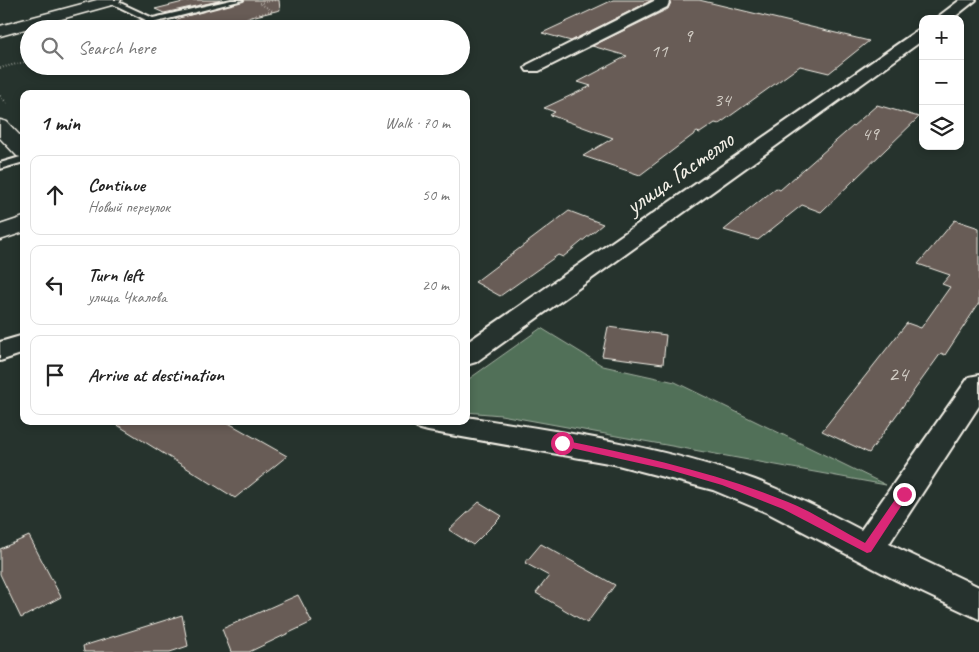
<!DOCTYPE html>
<meta charset="utf-8">
<style>
:root{--surface:#fff;--page:#f2f2f2;--text:#222;--muted:#767676;--line:#e0e0e0}
body{margin:0;font-family:Caveat,sans-serif;background:var(--page);color:var(--text)}
.controls{position:absolute;right:15px;top:15px;display:grid;overflow:hidden;border-radius:10px;box-shadow:0 2px 8px #0003}
.controls button{width:45px;height:45px;display:grid;place-items:center;padding:0;border:0;border-bottom:1px solid var(--line);background:var(--surface);color:var(--text);font:25px sans-serif}
.stop{position:absolute;width:15px;height:15px;margin:-11px;border:4px solid #db2777;border-radius:50%;background:#fff}
.stop.end{background:#db2777;border-color:#fff;box-shadow:0 1px 5px #0008}
.list{margin:0;padding:0;list-style:none}
h2{display:flex;justify-content:space-between;align-items:center;height:65px;margin:0;padding:0 20px;font-size:21px}
h2 small{font-size:16px;font-weight:400;color:var(--muted)}
.list li{display:grid;grid-template-columns:32px 1fr auto;gap:15px;align-items:center;box-sizing:border-box;height:80px;margin:0 10px 10px;padding:0 10px;border:1px solid var(--line);border-radius:10px}
.list b{display:block;font-size:19px;white-space:nowrap}
.list p{margin:0;font-size:16px;white-space:nowrap;color:var(--muted)}
.list em{font-size:16px;font-style:normal;color:var(--muted)}
.icon{flex:none;width:28px;height:28px;fill:none;stroke:currentColor;stroke-width:2;stroke-linecap:round;stroke-linejoin:round}
.map{position:relative;flex:none;width:979px;height:652px;overflow:hidden}
.search{position:absolute;background:var(--surface);box-shadow:0 2px 8px #0003;left:20px;top:20px;width:450px;height:55px;display:flex;align-items:center;gap:12px;box-sizing:border-box;padding:0 18px;border-radius:28px;color:var(--muted);font-size:19px}
.panel{position:absolute;background:var(--surface);box-shadow:0 2px 8px #0003;left:20px;top:90px;width:450px;height:335px;border-radius:10px}
.map>svg:first-child{display:block}
.green{fill:#517059;stroke:#a2b0a0}
.building{fill:#685c56;stroke:#f4f1e8}
.lines{fill:none;stroke-linecap:round;stroke-linejoin:round}
.lane-casing{stroke:#f4f1e8;stroke-width:4}
.street-casing{stroke:#f4f1e8;stroke-width:4}
.secondary-casing{stroke:#f4f1e8;stroke-width:3}
.path{stroke:#f4f1e8;stroke-width:2;stroke-dasharray:0.5 2.5;stroke-linecap:butt}
.lane{fill:#26332d;fill-rule:evenodd}
.street{fill:#26332d;fill-rule:evenodd}
.secondary{fill:#26332d;fill-rule:evenodd}
.route{fill:#db2777}
.labels{text-anchor:middle;stroke-width:5;stroke-linejoin:round;paint-order:stroke}
.far-number-label{font-size:19px;fill:#d1ccc4}
.number-label{font-size:22px;fill:#d1ccc4}
.street-label{font-size:25px;fill:#f4f1e8;stroke:#26332d}
</style>
<div class="map">
<svg width="979" height="652" viewBox="0 0 979 652">
<rect width="100%" height="100%" fill="#26332d"/>
<filter id="ink" filterUnits="userSpaceOnUse"><feTurbulence type="fractalNoise" baseFrequency=".02" numOctaves="2"/><feDisplacementMap in="SourceGraphic" scale="10" xChannelSelector="R" yChannelSelector="G"/><feConvolveMatrix kernelMatrix="1 2 1 2 8 2 1 2 1" color-interpolation-filters="sRGB"/></filter>
<g filter="url(#ink)">
<path class="green" d="M541 328 603 366 675 382 886 485 501 415 466 412V381Z"/>
<path class="building" d="M191 0H223L164 13 155 9Z
M245 0H279L280 10 235 21 250 29H194L175 19Z
M613 0H652L571 41 542 33Z
M672 0H699L869 41 829 73 800 66 719 124 715 123 700 133 697 132 640 175 583 156 613 138 550 115 555 112 544 108 591 86 578 82 627 56 592 46 668 9Z
M877 105 919 117 821 212 802 205 758 240 724 230 776 188 780 190Z
M569 211 603 224 563 257 558 255 500 296 475 282Z
M955 220 979 228V303L945 355 941 353 869 453 822 431 907 323 921 328 950 287 942 284 950 275 918 264Z
M608 327 666 335 663 364 602 356Z
M111 421H225L287 456 235 498Z
M479 502 502 516 473 545 449 530Z
M29 536 61 597 21 618 0 574V549Z
M541 544 615 585 587 623 536 593 549 576 525 563Z
M298 595 312 622 249 652H231L222 629Z
M182 615 188 646 170 652H84L83 646Z"/>
<g class="lines">
<g class="lane-casing">
<path id="lane" d="M108 0H114L153 18 231 0H243L129 29H117L146 20 109 2Z
M41 18H45L63 29H54L41 20Z
M24 156V162L0 169V163Z"/>
</g>
<g class="street-casing">
<path id="street" d="M656 0H670L667 7 539 71H527L525 68 527 65Z
M960 0H976L952 19H935Z
M923 29V40L476 362 466 365V343L918 30Z
M24 335V353L0 361V342Z
M979 375V406L889 544 979 587V619L896 580 768 513 713 490 614 464 428 431 417 428 413 421H466V417C563 432 662 446 755 480 791 494 826 512 861 530L969 377Z"/>
</g>
<g class="secondary-casing">
<path id="secondary" d="M97 0H121L119 3 0 36V26Z
M0 120 7 122 24 140V158L17 156 0 138Z
M24 217V232L0 240V225Z"/>
</g>
<path class="path" d="M248 17 273 11 259 3 276 0
M0 68 29 61
M0 96 8 104"/>
<use href="#lane" class="lane"/>
<use href="#street" class="street"/>
<use href="#secondary" class="secondary"/>
</g>
</g>
<path class="route" d="M562 440C639 456 715 472 788 502 815 513 840 530 865 543L901 491H908L909 494 871 552 867 553 783 509 722 485 670 470 558 445 557 443Z"/>
<g class="labels">
<g class="far-number-label">
<text x="688" y="42">9</text>
<text x="659" y="57">11</text>
<text x="722" y="106">34</text>
<text x="870" y="140">49</text>
</g>
<g class="number-label">
<text x="898" y="381">24</text>
</g>
<g class="street-label">
<text transform="translate(679 172) rotate(-35)" y="9">улица Гастелло</text>
</g>
</g>
</svg>
<div class="controls">
<button>+</button>
<button>−</button>
<button><svg class="icon" aria-label="layers" viewBox="0 0 24 24"><path d="M12 4l9 5-9 5-9-5zM3 14l9 5 9-5"/></svg></button>
</div>
<div class="stop" style="left:562px;top:443px"></div>
<div class="stop end" style="left:904px;top:494px"></div>
<div class="search"><svg class="icon" aria-label="search" viewBox="0 0 24 24"><circle cx="10" cy="10" r="6"/><path d="M15 15l6 6"/></svg>Search here</div>
<section class="panel">
<h2>1 min<small>Walk · 70 m</small></h2>
<ul class="list">
<li><svg class="icon" aria-label="ahead" viewBox="0 0 24 24"><path d="M12 20V5M6 11l6-6 6 6"/></svg><div><b>Continue</b><p>Новый переулок</p></div><em>50 m</em></li>
<li><svg class="icon" aria-label="left" viewBox="0 0 24 24"><path d="M17 20v-9H6M10 6l-5 5 5 5"/></svg><div><b>Turn left</b><p>улица Чкалова</p></div><em>20 m</em></li>
<li><svg class="icon" aria-label="arrive" viewBox="0 0 24 24"><path d="M6 21V4h12l-3 4 3 4H6"/></svg><div><b>Arrive at destination</b></div></li>
</ul>
</section>
</div>
